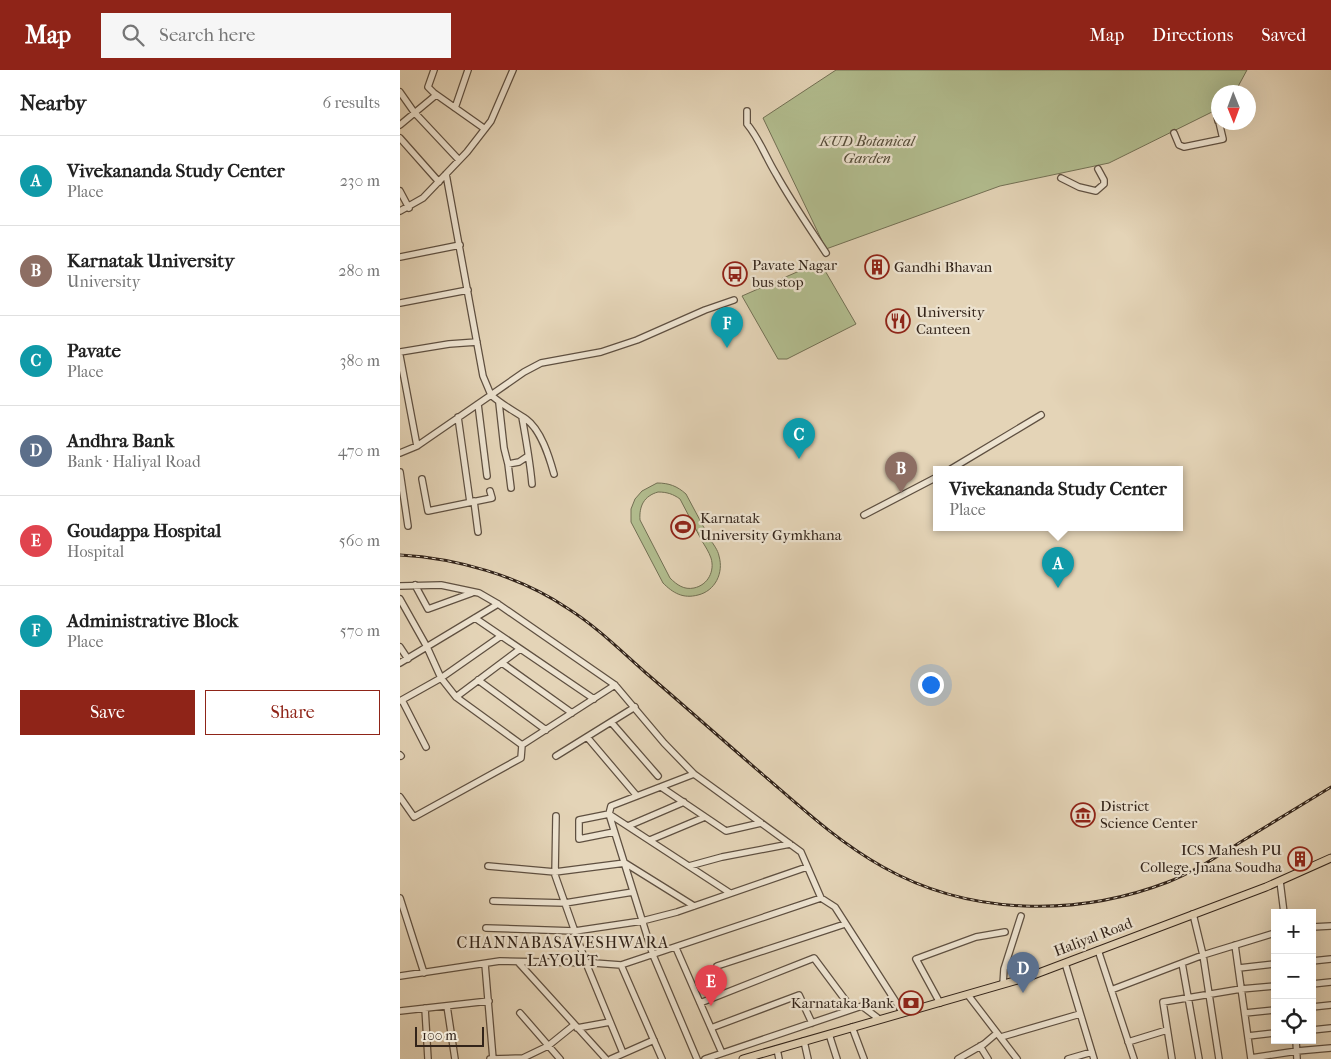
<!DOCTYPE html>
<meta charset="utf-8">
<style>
:root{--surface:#fff;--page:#f6f6f6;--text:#222;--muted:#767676;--line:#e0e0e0;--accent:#8f2418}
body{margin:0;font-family:"IM FELL French Canon",serif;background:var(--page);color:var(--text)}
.controls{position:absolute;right:15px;bottom:15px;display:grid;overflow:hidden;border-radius:0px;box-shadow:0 5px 20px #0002}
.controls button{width:45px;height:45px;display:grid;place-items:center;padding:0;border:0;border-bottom:1px solid var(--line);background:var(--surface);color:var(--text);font:25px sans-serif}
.compass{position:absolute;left:811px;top:15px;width:45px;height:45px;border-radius:50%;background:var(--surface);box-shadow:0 5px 20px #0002;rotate:179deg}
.scale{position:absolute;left:15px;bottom:12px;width:69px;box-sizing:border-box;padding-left:5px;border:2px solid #33241a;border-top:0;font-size:14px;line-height:18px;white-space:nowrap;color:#33241a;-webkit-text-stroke:4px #ede3d0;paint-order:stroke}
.you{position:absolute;left:530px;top:614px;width:18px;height:18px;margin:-12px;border:4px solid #fff;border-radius:50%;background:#1a73e8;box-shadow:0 0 0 8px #1a73e833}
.badge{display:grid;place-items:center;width:32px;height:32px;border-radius:50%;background:var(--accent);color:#fff;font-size:16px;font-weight:700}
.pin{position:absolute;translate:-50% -41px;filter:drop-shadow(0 1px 2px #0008)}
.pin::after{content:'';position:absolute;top:26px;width:18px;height:15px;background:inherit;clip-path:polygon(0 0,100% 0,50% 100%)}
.popup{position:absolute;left:533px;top:396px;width:250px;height:65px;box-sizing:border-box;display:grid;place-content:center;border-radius:0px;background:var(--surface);filter:drop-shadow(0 1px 4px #0005);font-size:16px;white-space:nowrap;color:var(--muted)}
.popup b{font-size:19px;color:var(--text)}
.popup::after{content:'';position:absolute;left:50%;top:100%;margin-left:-10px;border:10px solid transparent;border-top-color:var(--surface)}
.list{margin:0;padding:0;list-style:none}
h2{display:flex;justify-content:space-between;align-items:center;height:65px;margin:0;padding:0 20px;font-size:21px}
h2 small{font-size:16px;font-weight:400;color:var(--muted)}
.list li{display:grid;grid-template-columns:32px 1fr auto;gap:15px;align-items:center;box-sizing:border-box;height:90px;padding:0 20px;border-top:1px solid var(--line)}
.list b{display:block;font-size:19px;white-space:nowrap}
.list p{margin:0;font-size:16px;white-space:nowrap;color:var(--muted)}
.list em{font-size:16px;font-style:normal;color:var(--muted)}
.actions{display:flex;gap:10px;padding:15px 20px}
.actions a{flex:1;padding:11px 0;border:1px solid var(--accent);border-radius:0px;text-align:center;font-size:18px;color:var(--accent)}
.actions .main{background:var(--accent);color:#fff}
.icon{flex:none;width:28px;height:28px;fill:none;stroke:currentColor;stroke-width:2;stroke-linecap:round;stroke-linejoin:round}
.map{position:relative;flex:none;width:931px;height:989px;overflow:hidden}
header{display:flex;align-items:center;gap:30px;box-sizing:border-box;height:70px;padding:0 25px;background:var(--accent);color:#fff}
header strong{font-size:24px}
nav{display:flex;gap:28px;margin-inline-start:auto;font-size:18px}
.search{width:350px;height:45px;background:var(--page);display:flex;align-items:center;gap:12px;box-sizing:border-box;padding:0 18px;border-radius:0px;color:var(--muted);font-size:19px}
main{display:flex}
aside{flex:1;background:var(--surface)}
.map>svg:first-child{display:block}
.green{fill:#b2bd8f;stroke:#727054;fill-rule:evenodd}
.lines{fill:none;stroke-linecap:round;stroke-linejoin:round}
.minor-casing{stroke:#5f5041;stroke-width:8}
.major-casing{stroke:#33241a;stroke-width:9}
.minor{stroke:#ede3d0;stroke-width:5.5}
.major{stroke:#e4d4b7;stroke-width:7}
.rail-casing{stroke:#33241a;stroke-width:3}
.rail{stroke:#ede3d0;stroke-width:1;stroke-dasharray:4;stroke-linecap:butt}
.labels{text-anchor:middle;stroke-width:4.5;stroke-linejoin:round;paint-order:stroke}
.park-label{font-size:15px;font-style:italic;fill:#534a37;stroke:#ede3d0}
.poi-label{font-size:15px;fill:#33241a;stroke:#ede3d0;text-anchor:start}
.street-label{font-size:15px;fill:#33241a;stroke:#ede3d0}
.neighbourhood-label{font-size:16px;letter-spacing:1px;fill:#33241a;stroke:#ede3d0}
</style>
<header>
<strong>Map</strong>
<div class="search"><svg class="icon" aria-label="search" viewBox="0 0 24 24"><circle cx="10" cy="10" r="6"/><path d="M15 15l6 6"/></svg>Search here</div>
<nav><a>Map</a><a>Directions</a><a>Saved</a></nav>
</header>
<main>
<aside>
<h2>Nearby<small>6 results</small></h2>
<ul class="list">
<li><span class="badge" style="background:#0f9aa8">A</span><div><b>Vivekananda Study Center</b><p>Place</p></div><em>230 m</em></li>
<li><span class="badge" style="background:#8d6e63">B</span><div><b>Karnatak University</b><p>University</p></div><em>280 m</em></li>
<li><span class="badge" style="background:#0f9aa8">C</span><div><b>Pavate</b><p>Place</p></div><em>380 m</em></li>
<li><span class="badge" style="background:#5c6f8a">D</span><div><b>Andhra Bank</b><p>Bank · Haliyal Road</p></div><em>470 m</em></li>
<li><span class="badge" style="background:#e0444e">E</span><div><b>Goudappa Hospital</b><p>Hospital</p></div><em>560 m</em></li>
<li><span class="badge" style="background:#0f9aa8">F</span><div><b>Administrative Block</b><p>Place</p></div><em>570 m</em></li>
</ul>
<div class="actions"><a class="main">Save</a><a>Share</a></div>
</aside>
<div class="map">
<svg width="931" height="989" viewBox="0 0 931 989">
<rect width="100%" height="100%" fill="#e4d4b7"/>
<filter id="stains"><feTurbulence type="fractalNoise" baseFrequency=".004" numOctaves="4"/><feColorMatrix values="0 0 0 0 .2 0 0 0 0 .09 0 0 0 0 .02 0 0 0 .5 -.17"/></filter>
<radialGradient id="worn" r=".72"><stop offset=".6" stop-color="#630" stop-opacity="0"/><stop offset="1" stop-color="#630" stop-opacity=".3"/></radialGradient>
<path class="green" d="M436 0H847L835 22H818V39L709 93 600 116 426 179 363 48Z
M420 192 456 254 387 289H378L342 226Z
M257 413C269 413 277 416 286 424 294 439 302 454 310 469 313 474 318 480 319 486 324 503 315 521 298 525 283 529 273 523 263 513L231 452V439L235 429 242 421ZM258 422C267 422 273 424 280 429 287 443 295 457 302 471 305 476 309 482 311 488 315 501 308 515 294 518 284 520 277 515 270 508L240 450C239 436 244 426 258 422Z"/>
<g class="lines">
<g class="minor-casing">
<path id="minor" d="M34 0 28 17 34 23 85 59
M0 22 14 42 59 90
M55 38 68 0
M347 41V54C359 68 366 88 376 104 391 131 409 157 426 183
M816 42 818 51
M0 55 36 25
M774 63 779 75 784 77 823 69 819 52
M0 68 39 112
M661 108 679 117 696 121 704 114V110L698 99
M0 121 9 138
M0 141 23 128 67 82 91 51 113 0
M0 187 60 175
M0 233 68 220
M0 282 49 274 77 272
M0 286 17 376
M99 333 104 378 108 394 111 418
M78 334 87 406
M58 347 70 432
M122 347C126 370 130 391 132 414
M0 383 17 376 91 325 83 306 46 104
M108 394 119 392 128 386
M551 399 641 345
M0 402 8 456
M154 404C149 386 141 360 126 349 114 341 102 335 91 325L124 302 141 293 201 282 237 270 305 240 334 230
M22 409 28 441 92 428 90 421
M74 431 78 462
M464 445 537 407
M15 515 28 539 72 523
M0 516 41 515 79 523 98 534 215 615 264 673 294 704 401 782 421 828 435 837 503 943
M0 529 27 577 41 608 101 566
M75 548 194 629
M0 577 8 589
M0 593 98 534
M102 593 172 643
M78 610 146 660
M56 627 120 579
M2 630 26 677
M0 631 41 608 56 627 122 675 121 688 14 747 0 727
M211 652 258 706
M187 667 237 726
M122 675 215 615
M0 685 1 686
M156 686 235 637
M294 704 211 736 209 744 253 885 297 989
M261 717 326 761 361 753
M156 746 155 805 186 893 223 983
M228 756 284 732
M214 762 179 769V750L209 744 330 823
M250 770 305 747
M88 796 155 802 225 793 294 836
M289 796 322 787 390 774
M880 811 884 843
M0 828 24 903
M93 831 165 833 233 822
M793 844 803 885 819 989
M912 857 931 856
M86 858 175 861 242 851 277 842 407 797
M835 875 851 989
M276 878 322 983
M698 880 734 989
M912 891 931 889
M118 892 206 989
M665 893 694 989
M782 893 799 989
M85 894 93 989
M221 895 421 828
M317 896 445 854
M839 898 875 894
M0 906 100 891 194 893 221 895 262 989
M603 914 604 899 621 846
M912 914 931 912
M711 920 803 885 875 863
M568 925 617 989
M300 933 414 888 452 939
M540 933 516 889 576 867 605 862
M47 936 55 989
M912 937 931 935
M25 938 28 989
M0 941 89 931
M120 943 160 989
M845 943 875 940
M452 957 464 989
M177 958 210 952
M311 958 399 925 412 953
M912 960 931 958
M429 964 437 989
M848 966 875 963
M601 967 680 944
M896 970 897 989
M404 971 408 989
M728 972 767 960
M580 976 588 989
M377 979 379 989
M851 988 897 981 931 978
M90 989 123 988 148 976 174 955
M211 989 254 970
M305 989 462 936 479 949
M558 989 584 974 597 963
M668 989 692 982
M772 989 763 932 841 919 875 916"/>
</g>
<g class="major-casing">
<path id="major" d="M343 989 628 907 866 817 931 788"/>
</g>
<use href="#minor" class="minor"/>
<use href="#major" class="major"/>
<g class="rail-casing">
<path id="rail" d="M0 485C56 488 120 506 167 538 196 556 221 581 246 603 287 638 327 674 368 709 405 741 440 773 483 797 570 846 677 847 768 812 794 802 816 787 839 773 870 754 900 736 931 717"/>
</g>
<use href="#rail" class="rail"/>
</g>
<defs>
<g id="building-ring" transform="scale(1.25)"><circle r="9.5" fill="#ede3d0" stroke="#8f2418" stroke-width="1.5"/><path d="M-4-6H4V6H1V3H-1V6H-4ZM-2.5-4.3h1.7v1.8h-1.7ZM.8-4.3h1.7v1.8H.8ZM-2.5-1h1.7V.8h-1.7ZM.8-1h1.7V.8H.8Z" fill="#8f2418"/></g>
<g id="bus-ring" transform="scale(1.25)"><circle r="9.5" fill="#ede3d0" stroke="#8f2418" stroke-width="1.5"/><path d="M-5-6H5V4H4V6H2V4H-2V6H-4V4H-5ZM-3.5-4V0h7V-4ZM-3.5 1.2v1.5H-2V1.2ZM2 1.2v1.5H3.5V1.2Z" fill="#8f2418"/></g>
<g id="restaurant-ring" transform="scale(1.25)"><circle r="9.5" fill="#ede3d0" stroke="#8f2418" stroke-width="1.5"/><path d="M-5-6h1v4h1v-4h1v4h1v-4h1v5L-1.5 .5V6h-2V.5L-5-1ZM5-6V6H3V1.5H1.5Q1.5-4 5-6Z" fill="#8f2418"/></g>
<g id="stadium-ring" transform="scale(1.25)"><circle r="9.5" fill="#ede3d0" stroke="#8f2418" stroke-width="1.5"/><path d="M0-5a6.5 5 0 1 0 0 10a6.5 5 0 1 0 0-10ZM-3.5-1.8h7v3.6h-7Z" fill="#8f2418"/></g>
<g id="museum-ring" transform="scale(1.25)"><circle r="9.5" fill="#ede3d0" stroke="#8f2418" stroke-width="1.5"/><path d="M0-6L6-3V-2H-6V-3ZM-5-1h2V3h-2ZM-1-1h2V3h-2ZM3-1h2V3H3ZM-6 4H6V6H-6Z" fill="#8f2418"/></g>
<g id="bank-ring" transform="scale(1.25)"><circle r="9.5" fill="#ede3d0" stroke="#8f2418" stroke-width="1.5"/><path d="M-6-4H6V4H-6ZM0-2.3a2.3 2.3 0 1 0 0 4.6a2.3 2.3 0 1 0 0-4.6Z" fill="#8f2418"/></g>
</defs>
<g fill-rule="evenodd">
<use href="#building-ring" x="477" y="197"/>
<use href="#bus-ring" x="335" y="204"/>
<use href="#restaurant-ring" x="498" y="251"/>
<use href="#stadium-ring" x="283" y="457"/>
<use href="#museum-ring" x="683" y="745"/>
<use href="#building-ring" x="900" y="789"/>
<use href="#bank-ring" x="511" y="933"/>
</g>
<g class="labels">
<g class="park-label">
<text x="467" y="76">KUD Botanical<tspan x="467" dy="17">Garden</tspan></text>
</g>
<g class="poi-label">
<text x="352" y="200">Pavate Nagar<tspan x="352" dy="17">bus stop</tspan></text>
<text x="494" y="202">Gandhi Bhavan</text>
<text x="516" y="247">University<tspan x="516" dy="17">Canteen</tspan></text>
<text x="300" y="453">Karnatak<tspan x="300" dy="17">University Gymkhana</tspan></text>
<text x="700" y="741">District<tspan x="700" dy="17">Science Center</tspan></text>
<text x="882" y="785" text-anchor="end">ICS Mahesh PU<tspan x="882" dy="17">College, Jnana Soudha</tspan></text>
<text x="494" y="938" text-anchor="end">Karnataka Bank</text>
</g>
<g class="street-label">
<text transform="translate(693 867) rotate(-21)" y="5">Haliyal Road</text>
</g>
<g class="neighbourhood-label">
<text x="163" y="878">CHANNABASAVESHWARA<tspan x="163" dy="18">LAYOUT</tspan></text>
</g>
</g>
<rect width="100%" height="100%" filter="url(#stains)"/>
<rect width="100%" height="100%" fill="url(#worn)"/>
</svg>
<div class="controls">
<button>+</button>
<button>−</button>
<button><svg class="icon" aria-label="locate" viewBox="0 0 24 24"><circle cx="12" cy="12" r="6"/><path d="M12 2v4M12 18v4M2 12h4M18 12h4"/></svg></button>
</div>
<svg class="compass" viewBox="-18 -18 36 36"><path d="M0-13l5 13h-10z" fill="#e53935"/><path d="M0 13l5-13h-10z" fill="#767676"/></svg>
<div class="scale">100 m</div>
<div class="you"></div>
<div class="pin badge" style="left:658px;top:518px;background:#0f9aa8">A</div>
<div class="popup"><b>Vivekananda Study Center</b>Place</div>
<div class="pin badge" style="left:501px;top:423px;background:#8d6e63">B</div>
<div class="pin badge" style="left:399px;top:389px;background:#0f9aa8">C</div>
<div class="pin badge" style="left:623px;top:923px;background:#5c6f8a">D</div>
<div class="pin badge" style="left:311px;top:936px;background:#e0444e">E</div>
<div class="pin badge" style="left:327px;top:278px;background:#0f9aa8">F</div>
</div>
</main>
